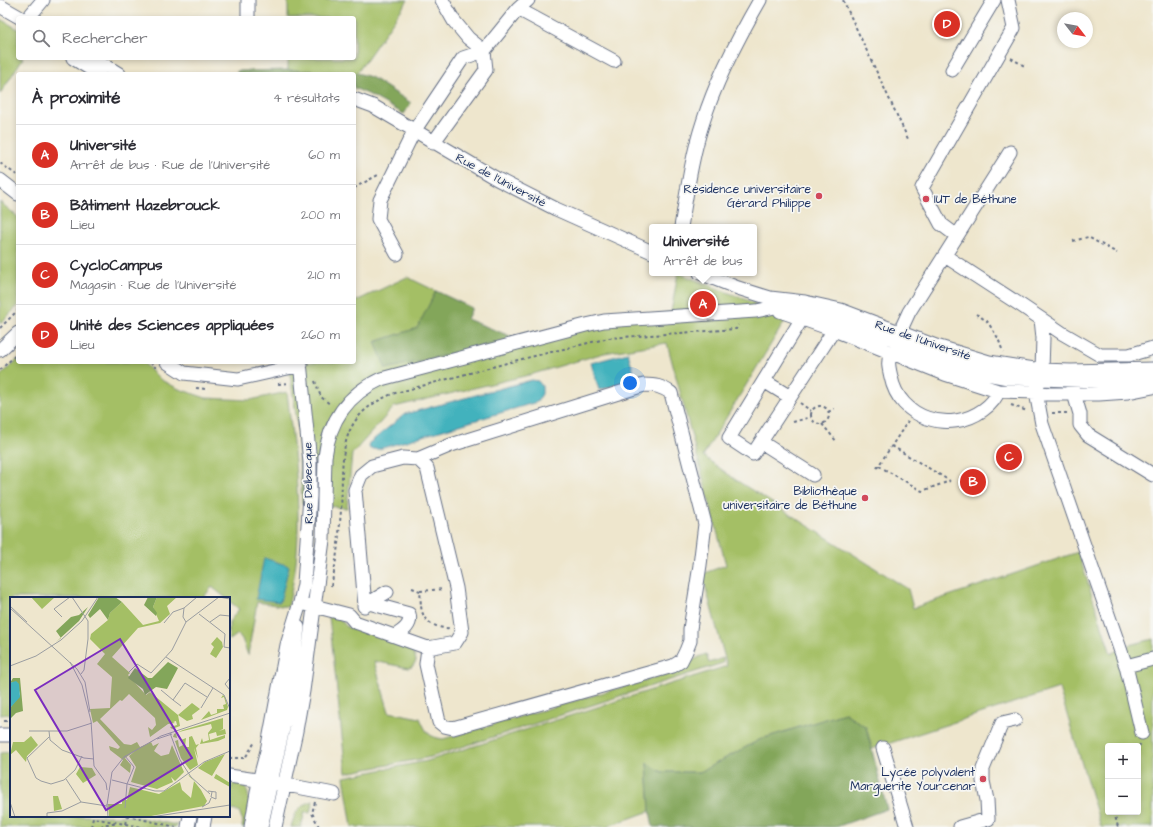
<!DOCTYPE html>
<html lang="fr">
<meta charset="utf-8">
<style>
:root{--surface:#fff;--page:#f7f7f7;--text:#2b2b33;--muted:#7c7c81;--line:#e1e1e2;--accent:#d93025}
body{margin:0;font-family:"Architects Daughter",sans-serif;background:var(--page);color:var(--text)}
.controls{position:absolute;right:12px;bottom:12px;display:grid;overflow:hidden;border-radius:4px;box-shadow:0 2px 6px #0003}
.controls button{width:36px;height:36px;display:grid;place-items:center;padding:0;border:0;border-bottom:1px solid var(--line);background:var(--surface);color:var(--text);font:20px sans-serif}
.compass{position:absolute;left:1057px;top:12px;width:36px;height:36px;border-radius:50%;background:var(--surface);box-shadow:0 2px 6px #0003;rotate:121deg}
.you{position:absolute;left:630px;top:383px;width:14px;height:14px;margin:-10px;border:3px solid #fff;border-radius:50%;background:#1a73e8;box-shadow:0 0 0 6px #1a73e833}
.badge{display:grid;place-items:center;width:26px;height:26px;border-radius:50%;background:var(--accent);color:#fff;font-size:13px;font-weight:700}
.pin{position:absolute;translate:-50% -50%;border:2px solid #fff;box-shadow:0 1px 4px #0006}
.popup{position:absolute;left:649px;top:224px;width:108px;height:52px;box-sizing:border-box;display:grid;place-content:center;border-radius:4px;background:var(--surface);filter:drop-shadow(0 1px 3px #0005);font-size:13px;white-space:nowrap;color:var(--muted)}
.popup b{font-size:15px;color:var(--text)}
.popup::after{content:'';position:absolute;left:50%;top:100%;margin-left:-8px;border:8px solid transparent;border-top-color:var(--surface)}
.list{margin:0;padding:0;list-style:none}
h2{display:flex;justify-content:space-between;align-items:center;height:52px;margin:0;padding:0 16px;font-size:17px}
h2 small{font-size:13px;font-weight:400;color:var(--muted)}
.list li{display:grid;grid-template-columns:26px 1fr auto;gap:12px;align-items:center;box-sizing:border-box;height:60px;padding:0 16px;border-top:1px solid var(--line)}
.list b{display:block;font-size:15px;white-space:nowrap}
.list p{margin:0;font-size:13px;white-space:nowrap;color:var(--muted)}
.list em{font-size:13px;font-style:normal;color:var(--muted)}
.icon{flex:none;width:22px;height:22px;fill:none;stroke:currentColor;stroke-width:2;stroke-linecap:round;stroke-linejoin:round}
.map{position:relative;flex:none;width:1153px;height:827px;overflow:hidden}
.search{position:absolute;background:var(--surface);box-shadow:0 2px 6px #0003;left:16px;top:16px;width:340px;height:44px;display:flex;align-items:center;gap:10px;box-sizing:border-box;padding:0 14px;border-radius:4px;color:var(--muted);font-size:15px}
.panel{position:absolute;background:var(--surface);box-shadow:0 2px 6px #0003;left:16px;top:72px;width:340px;height:292px;border-radius:4px}
.map>svg:first-child{display:block}
.green{fill:#a4bf65;stroke:#607762;fill-rule:evenodd}
.forest{fill:#83a65a;stroke:#4f6a5c}
.water{fill:#43b2bd;stroke:#2f708e}
.lines{fill:none;stroke-linecap:round;stroke-linejoin:round}
.minor-casing{stroke:#656f85;stroke-width:15}
.path{stroke:#656f85;stroke-width:2;stroke-dasharray:3 3;stroke-linecap:butt}
.minor{stroke:#fff;stroke-width:13}
.poi-dot{fill:#d1495b;stroke:#f6f6f2;stroke-width:1.5}
.labels{text-anchor:middle;stroke-width:3.5;stroke-linejoin:round;paint-order:stroke}
.street-label{font-size:12px;fill:#1b2f5e;stroke:#f6f6f2}
.poi-label{font-size:12px;fill:#1b2f5e;stroke:#f6f6f2;text-anchor:end}
.inset-road{fill:none;stroke:#9a9da1;stroke-width:1}
.view{fill:#7b2cbf;fill-opacity:0.15;stroke:#7b2cbf;stroke-width:2}
.inset-edge{fill:none;stroke:#1b2f5e;stroke-width:2}
</style>
<div class="map">
<svg width="1153" height="827" viewBox="0 0 1153 827">
<rect width="100%" height="100%" fill="#f6f6f2"/>
<filter id="ink" filterUnits="userSpaceOnUse"><feTurbulence type="fractalNoise" baseFrequency=".025" numOctaves="2"/><feDisplacementMap in="SourceGraphic" scale="8" xChannelSelector="R" yChannelSelector="G"/><feConvolveMatrix kernelMatrix="1 2 1 2 8 2 1 2 1" color-interpolation-filters="sRGB"/></filter>
<filter id="wash" filterUnits="userSpaceOnUse"><feTurbulence type="fractalNoise" baseFrequency=".012" numOctaves="4" result="noise"/><feDisplacementMap in="SourceGraphic" scale="16" xChannelSelector="R" yChannelSelector="G"/><feGaussianBlur stdDeviation="0.9" result="paint"/><feColorMatrix in="noise" values="0 0 0 0 0 0 0 0 0 0 0 0 0 0 0 0 0 1.4 0 .05"/><feComposite in="paint" operator="in"/></filter>
<g filter="url(#wash)">
<rect width="100%" height="100%" fill="#eee6cd"/>
<path class="green" d="M288 0H408L357 73 288 70V58H354V18H288Z
M0 19 18 29V58H23L0 94Z
M0 202 18 217V306L0 324Z
M678 273 788 316 703 456 736 480 908 589 913 608 1078 552 1111 654 1126 646 1153 639V827H1101L1059 688 872 749 866 727 845 713 761 739 700 772H662L647 763 650 811 606 827H352L344 777 427 761 727 666 702 574 726 565 667 343 604 353 533 374 394 407 352 454 347 508 302 504 297 421 288 362H354V302L407 277 436 291 418 328 375 342 421 361 515 338 671 312ZM1108 746H1138V812H1108Z
M18 359V362H143L161 380 179 389 206 398 250 400 287 392C292 437 299 483 298 529 298 555 294 581 288 607L257 602 248 655 242 639 238 634 230 640 229 639V622L239 609 229 601V598H226L212 587 203 598H11V714L0 715V376Z
M329 617H335L340 619 347 627 404 645C410 650 415 653 416 661L412 667 408 668 374 661 389 712 420 718C426 732 428 737 443 739L674 672C685 667 694 658 706 654L709 663 723 658V663L431 757 346 773Z
M11 752V816H132L177 825 176 827H0V753Z
M233 783 244 785C253 798 247 813 245 827H242L243 822 239 811 229 810V789H231Z
M313 801 310 813 305 812 301 827H291C295 812 298 806 313 801Z"/>
<path class="forest" d="M288 70 357 73 371 77 411 103 404 114 368 94 354 88V74H237V71Z
M436 291 472 308 467 319 515 338 421 361 386 369 375 342 417 328Z
M845 713 866 727 887 809 836 827H653L650 811 647 763 662 772H700L761 739Z"/>
<path class="water" d="M628 353 636 380 599 390 591 363Z
M532 380 538 381 542 386V394L537 402 379 449H370L368 444 405 414Z
M264 558 289 566 280 602 256 599Z"/>
</g>
<g filter="url(#ink)">
<g class="lines">
<g class="minor-casing">
<path id="minor" d="M248 0V18
M442 0 454 21 468 38 484 51
M0 6 21 18
M518 9 614 61
M28 18 43 0
M73 58 99 74
M93 58 119 74
M952 70 994 0
M354 99 373 106 497 179 556 209 652 252
M433 143 486 70 484 51
M0 180 18 194
M681 227C687 192 692 155 703 122 716 80 738 38 760 0
M957 236 941 224 922 188 1014 28 1008 0
M397 254 378 219 380 200 414 131 463 58 484 51 518 9 528 0
M945 256 1022 306 1062 333 1100 355H1129L1153 348
M700 273 738 288 770 298 805 302 841 310 936 346 989 362 1041 370 1071 371 1153 369
M780 311 834 330 945 374 998 391 1036 392 1048 394H1099L1128 392 1153 387
M1041 319 1043 338 1042 370 1036 392 1042 424 1126 666 1142 733
M801 320 729 438 753 454 834 330
M901 333 903 325 909 312 1010 152
M0 350 18 333
M891 353C887 362 889 368 891 377 899 419 950 434 983 410 990 405 996 399 998 391
M167 362 184 373 238 379 301 365
M764 381 790 397
M1072 387 1080 414V425L1088 435 1153 475
M761 442 813 475
M418 459 427 468 456 588 462 632 455 643 428 648
M300 603 314 606 349 615 355 622 428 648 426 664 439 722 444 726 453 728 673 666 681 661 686 651 690 641V629L700 565 705 524 671 393C661 386 655 385 644 385L451 445 418 459 403 458 372 466 361 475 355 490 365 606
M369 603 409 614C412 625 404 630 395 636
M364 606 387 592
M1126 666 1153 659
M0 735H11
M883 748 907 827
M229 776 271 782 334 794
M188 827 190 816
M203 827 205 816
M251 827 259 781 267 751 287 645 300 603 304 584 310 496V462L300 362
M261 827 290 697 298 627
M275 827 296 731 303 691 323 540 325 457C329 421 348 394 381 379L586 325 604 321 756 311 780 306 801 309 840 320 892 339 948 362 987 374 1008 378 1098 381 1153 378
M960 827 988 819 987 800 983 781V769L1002 723 1015 720"/>
</g>
<path class="path" d="M843 0 909 141
M1011 58 1026 67
M0 163 18 176
M354 188 378 175
M1073 241 1088 237 1117 253
M976 314 987 321 998 338 1003 352
M0 328 18 310
M150 362 156 368
M0 370 18 353
M315 381 321 397 331 405
M278 384 289 383
M196 388 206 389
M800 403 811 411
M1011 405 1027 411
M811 415a9 9 0 1 1 18 0a9 9 0 1 1-18 0Z
M828 412 834 409
M1052 413H1068
M793 422 811 417
M822 424 837 442
M892 446 950 481
M879 466 922 491 950 481
M877 468 908 421
M331 586C337 561 339 536 341 510 344 459 334 418 392 394L518 360 609 338 736 329 738 325
M412 588 420 591C421 598 420 608 423 614 426 624 440 629 450 628
M420 591 443 589
M4 721H11
M1138 752 1140 744
M229 758H245L255 742
M315 802 312 813 319 827
M1114 812 1118 827
M127 816 176 827
M125 824 127 816
M91 827 93 818 141 827
M101 827 104 824H116"/>
<use href="#minor" class="minor"/>
</g>
</g>
<g class="poi-dot">
<circle cx="819" cy="196" r="4"/>
<circle cx="926" cy="199" r="4"/>
<circle cx="865" cy="498" r="4"/>
<circle cx="983" cy="779" r="4"/>
</g>
<g class="labels">
<g class="street-label">
<text transform="translate(501 180) rotate(28)" y="4">Rue de l'Université</text>
<text transform="translate(923 340) rotate(19)" y="4">Rue de l'Université</text>
<text transform="translate(308 483) rotate(-91)" y="4">Rue Delbecque</text>
</g>
<g class="poi-label">
<text x="811" y="193">Résidence universitaire<tspan x="811" dy="14">Gérard Philippe</tspan></text>
<text x="934" y="203" text-anchor="start">IUT de Béthune</text>
<text x="857" y="495">Bibliothèque<tspan x="857" dy="14">universitaire de Béthune</tspan></text>
<text x="975" y="776">Lycée polyvalent<tspan x="975" dy="14">Marguerite Yourcenar</tspan></text>
</g>
</g>
<g transform="translate(10 597)">
<rect width="220" height="220" fill="#eee6cd"/>
<path d="M21 0H45L32 12ZM147 0H167L157 9 160 17 150 26 128 31 102 60 120 76 118 78 136 98 140 95 168 118 182 106 190 112 182 118 183 122 177 124 168 118 170 129 162 132 160 130 167 128 166 124 163 125 165 126 158 127 140 140 138 130 142 133 146 128 145 121 119 97 112 104 110 103 90 122 114 147 121 148 127 145 130 150 141 145 143 149 149 146 144 154 151 159 159 157 162 148 174 175 165 184 161 180 163 185 147 192 121 185 126 170 119 159 125 154 115 161 121 168 120 176 110 168 113 163 100 153 99 149 108 152 110 150 87 124 83 126 80 112 100 111 102 80 87 67 95 57 80 42 81 37 98 23 100 16 112 5 133 28 149 24 143 10ZM207 40 212 45 213 50 206 61 200 57 204 50 201 47ZM213 98 215 100 218 110 217 113 191 123 199 114 201 118 207 116V112H214L213 108 216 107 214 100 211 101ZM213 121V132L209 134 215 132 216 137 207 139 206 135 199 137 200 143 215 138V141L208 144 190 147 192 141 193 145 199 143 198 136 202 131 201 127 173 134 166 136 167 141 163 140 164 137 173 133ZM21 139 28 148 17 159 16 165 6 153 0 158 3 145H14ZM182 139 186 148 189 147 186 151 188 162 184 151 188 168 180 173 171 161 165 144 168 143 169 150 173 148 171 143 176 141 175 150H179V140ZM215 157 202 179 188 171 195 165ZM70 170 82 171 86 178 73 186 66 177ZM206 177 220 186V190L204 181ZM178 178 180 179 191 193 197 204 194 209 136 220H99L98 207H112V203H117L120 190 149 197 170 185 172 193 181 201 184 184 178 178 171 184ZM43 199H48L52 212 44 214Z" fill="#a4bf65"/>
<path d="M89 0H105L112 5 100 16 98 23 90 12 80 21 78 18ZM138 0H147L143 10 147 16 146 19 134 8ZM78 10 69 24 46 45 51 41 46 34 61 20 69 18ZM158 65 168 71 157 92 146 90 135 98 133 92 118 81 125 71 138 81H142ZM3 81H10L13 114 6 116 0 122V111L10 98 7 85 0 86Z" fill="#83a65a"/>
<path d="M6 84 9 87 10 100 0 111V86Z" fill="#43b2bd"/>
<path class="inset-road" d="M62 0 78 24V42L74 73 71 77M0 9 17 25M0 11 67 72 75 85 80 115M189 17 215 37M52 20 44 12 60 0M176 25 209 0 220 2M176 25 173 20 174 11 187 0M200 25 210 18 220 19M154 26 163 15 174 11M215 37 214 50 220 51M156 60 214 98 220 112M60 65 72 88 81 124 84 169 96 186 97 193M0 69 26 59 51 43 72 24 88 0M119 75 127 67 141 76 162 53 176 25M220 81 215 87 220 93M151 93 163 103M171 109 163 103 175 86 197 100M191 111 203 91M19 134H57L82 126M39 134 40 143 52 153 74 161 84 162M160 136 170 163 181 180 200 197M39 140 17 161 26 181 31 184 41 187 54 183 65 173 72 159M147 142 162 137M56 182 71 205 97 209M102 183 145 194H154L194 165 220 154M198 194 206 195V202L201 200 202 195M0 205 5 220M97 207 98 220M97 208 102 175 114 160 151 139 220 116M192 210 199 206 201 201M115 211 117 187 124 170 115 159M37 220V216L52 214 71 205M141 220 220 208"/>
<path class="view" d="M110 42 182 161 96 213 25 93Z"/>
<rect width="220" height="220" class="inset-edge"/>
</g>
</svg>
<div class="controls">
<button>+</button>
<button>−</button>
</div>
<svg class="compass" viewBox="-18 -18 36 36"><path d="M0-13l5 13h-10z" fill="#e53935"/><path d="M0 13l5-13h-10z" fill="#7c7c81"/></svg>
<div class="you"></div>
<div class="pin badge" style="left:703px;top:304px">A</div>
<div class="popup"><b>Université</b>Arrêt de bus</div>
<div class="pin badge" style="left:973px;top:482px">B</div>
<div class="pin badge" style="left:1009px;top:457px">C</div>
<div class="pin badge" style="left:947px;top:24px">D</div>
<div class="search"><svg class="icon" aria-label="search" viewBox="0 0 24 24"><circle cx="10" cy="10" r="6"/><path d="M15 15l6 6"/></svg>Rechercher</div>
<section class="panel">
<h2>À proximité<small>4 résultats</small></h2>
<ul class="list">
<li><span class="badge">A</span><div><b>Université</b><p>Arrêt de bus · Rue de l'Université</p></div><em>60 m</em></li>
<li><span class="badge">B</span><div><b>Bâtiment Hazebrouck</b><p>Lieu</p></div><em>200 m</em></li>
<li><span class="badge">C</span><div><b>CycloCampus</b><p>Magasin · Rue de l'Université</p></div><em>210 m</em></li>
<li><span class="badge">D</span><div><b>Unité des Sciences appliquées</b><p>Lieu</p></div><em>260 m</em></li>
</ul>
</section>
</div>
